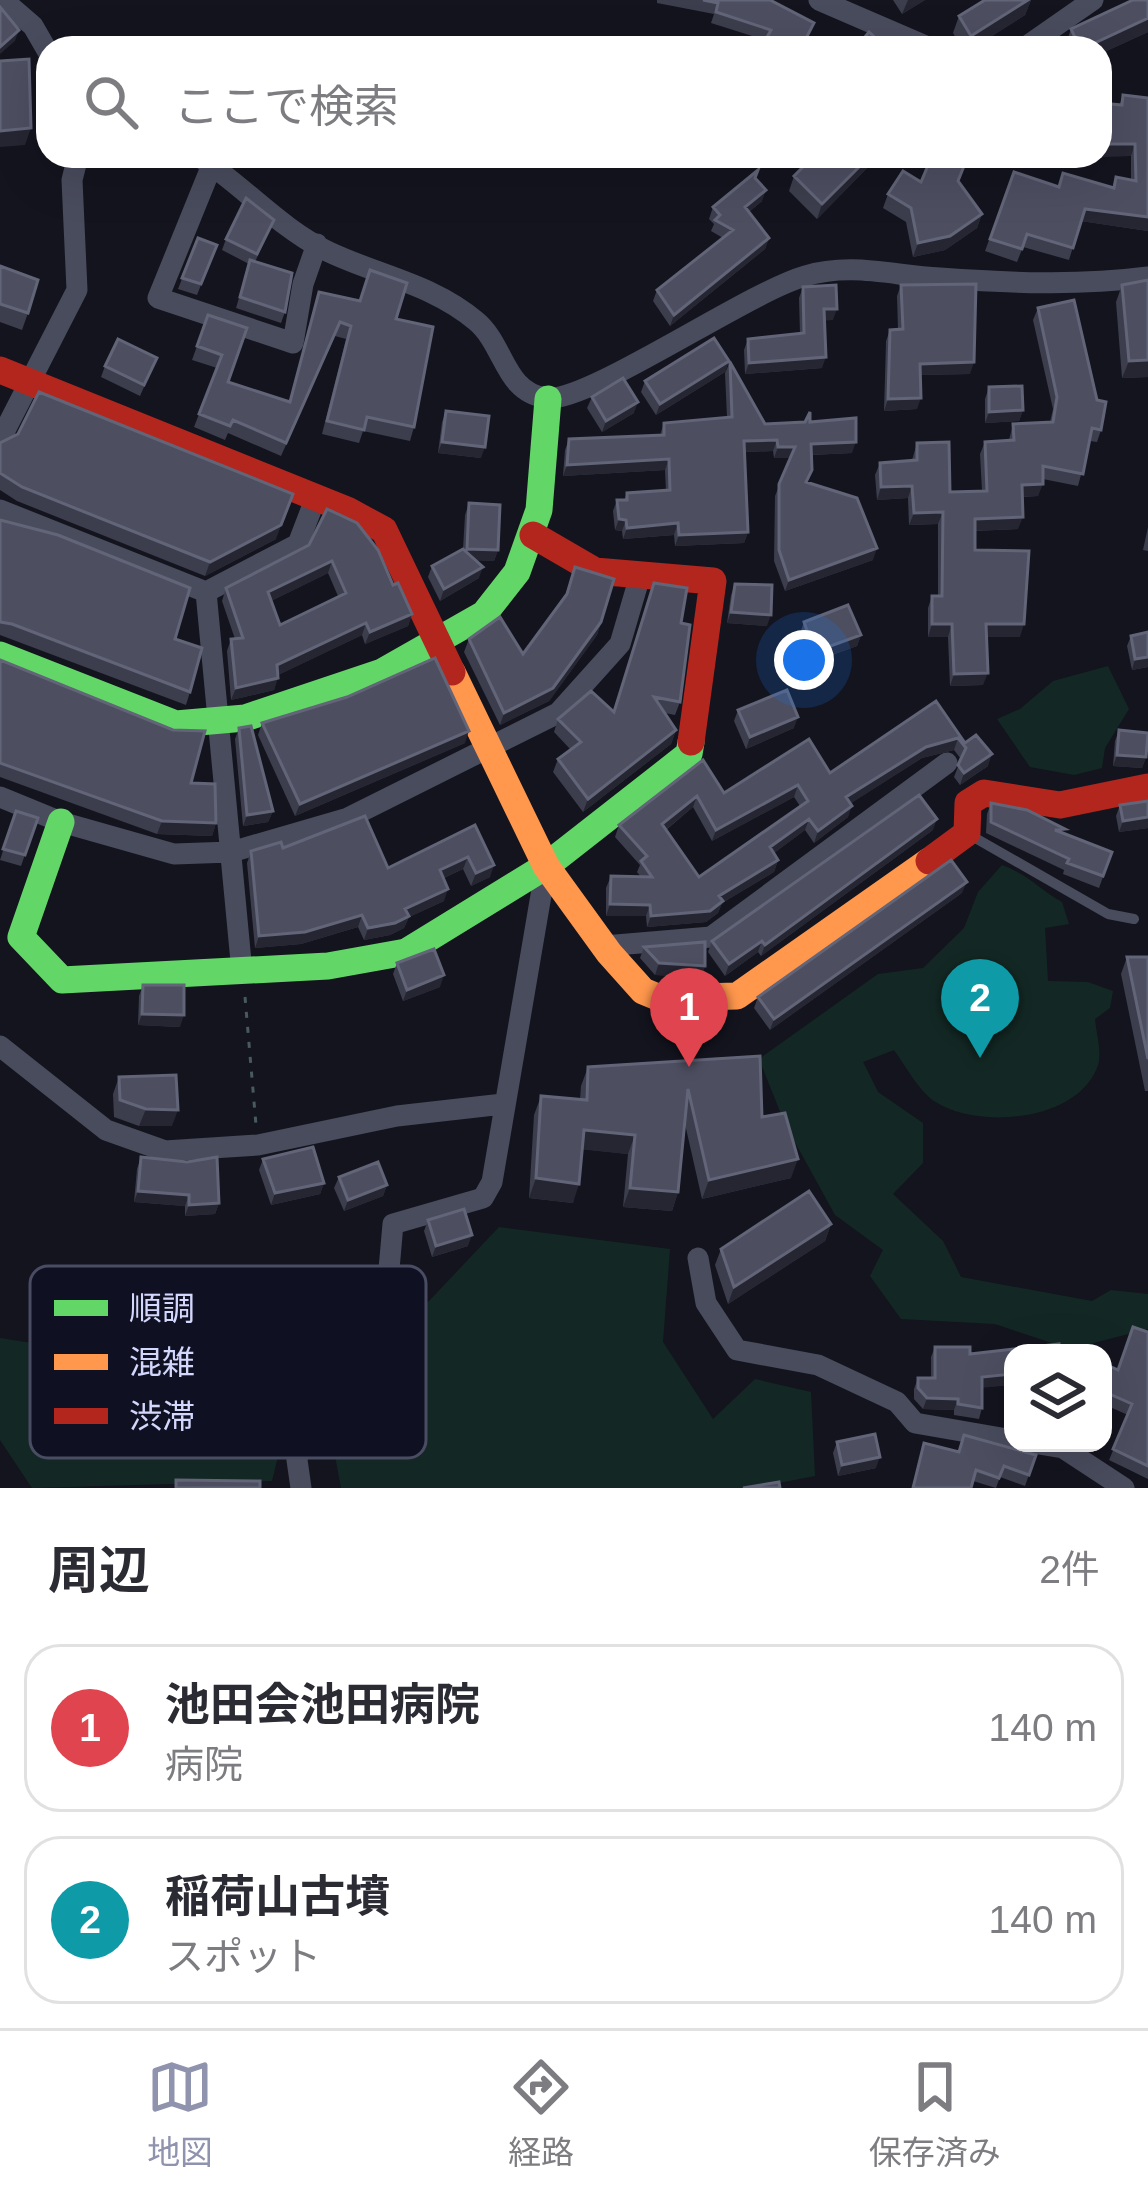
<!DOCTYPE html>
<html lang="ja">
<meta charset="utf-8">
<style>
:root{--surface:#fff;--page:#f7f7f7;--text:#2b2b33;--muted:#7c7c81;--line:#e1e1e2;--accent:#9093ae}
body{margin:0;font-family:Arial,"Noto Sans JP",sans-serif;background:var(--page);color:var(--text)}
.controls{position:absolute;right:36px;bottom:36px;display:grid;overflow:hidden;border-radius:24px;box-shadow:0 12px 48px #0002}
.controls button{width:108px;height:108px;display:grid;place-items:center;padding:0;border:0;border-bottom:3px solid var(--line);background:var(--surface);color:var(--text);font:60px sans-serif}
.you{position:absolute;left:804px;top:660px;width:42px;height:42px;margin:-30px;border:9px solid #fff;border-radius:50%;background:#1a73e8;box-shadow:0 0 0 18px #1a73e833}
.badge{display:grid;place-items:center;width:78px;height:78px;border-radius:50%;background:var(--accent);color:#fff;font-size:39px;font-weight:700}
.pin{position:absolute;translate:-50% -99px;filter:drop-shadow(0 3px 6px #0008)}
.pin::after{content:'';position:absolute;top:63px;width:42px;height:36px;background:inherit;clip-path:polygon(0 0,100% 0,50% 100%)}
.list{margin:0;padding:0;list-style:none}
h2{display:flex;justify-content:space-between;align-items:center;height:156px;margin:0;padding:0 48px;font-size:51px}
h2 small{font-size:39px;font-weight:400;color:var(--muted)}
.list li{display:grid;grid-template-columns:78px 1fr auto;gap:36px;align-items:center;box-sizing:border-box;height:168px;margin:0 24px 24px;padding:0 24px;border:3px solid var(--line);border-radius:36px}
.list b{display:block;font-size:45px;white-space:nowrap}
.list p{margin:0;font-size:39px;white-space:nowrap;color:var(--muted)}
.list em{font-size:39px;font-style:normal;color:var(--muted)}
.icon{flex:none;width:66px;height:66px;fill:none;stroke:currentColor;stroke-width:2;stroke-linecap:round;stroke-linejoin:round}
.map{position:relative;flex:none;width:1148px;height:1488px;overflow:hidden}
.search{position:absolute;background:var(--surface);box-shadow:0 12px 48px #0002;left:36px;right:36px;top:36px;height:132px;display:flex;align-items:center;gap:30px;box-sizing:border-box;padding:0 42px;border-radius:36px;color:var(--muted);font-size:45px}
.sheet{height:540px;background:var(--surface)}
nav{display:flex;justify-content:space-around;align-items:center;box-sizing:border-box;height:168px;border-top:3px solid var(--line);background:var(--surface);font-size:33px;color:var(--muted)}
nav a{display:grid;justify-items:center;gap:6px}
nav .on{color:var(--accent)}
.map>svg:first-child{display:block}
.green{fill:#132824}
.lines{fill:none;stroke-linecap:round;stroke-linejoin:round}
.path{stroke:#495960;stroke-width:3;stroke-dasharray:6 9;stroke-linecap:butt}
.lane{stroke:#494c5d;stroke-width:10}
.street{stroke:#494c5d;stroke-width:21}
.fast{stroke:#63d668;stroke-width:27}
.slow{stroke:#ff974d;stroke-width:27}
.jam{stroke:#b3261e;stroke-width:27}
.wall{fill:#3c3e4d;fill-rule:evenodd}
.shaded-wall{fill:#252632}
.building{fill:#4d4e60;stroke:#626478;stroke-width:3;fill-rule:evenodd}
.key{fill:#0f1022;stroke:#4a4c63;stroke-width:3}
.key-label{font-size:33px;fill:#d3d7fc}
</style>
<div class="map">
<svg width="1148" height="1488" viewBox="0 0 1148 1488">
<rect width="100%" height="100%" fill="#13141e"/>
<path class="green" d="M1108 666 1129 709 1105 748 1102 768 1074 775 1030 767 997 719 1020 709 1053 681Z
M1002 865C1031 876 1038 889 1062 902L1069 924 1045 928 1048 981 1088 982 1113 991 1110 1008 1095 1019C1096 1032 1102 1052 1098 1065 1079 1122 977 1130 934 1101 919 1091 905 1065 894 1050L863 1062 878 1092 923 1123V1163L893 1194 943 1241 961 1277 1092 1301 1111 1290 1148 1294V1329L1070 1349 995 1324 901 1319 870 1276 883 1250 835 1215 785 1124 759 1059 878 974 923 968 964 928 978 892Z
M499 1227 670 1249 663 1342 713 1419 755 1379 811 1392 815 1476 753 1488H341L333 1445 376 1357Z
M0 1338 76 1350 155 1398 274 1350 296 1382 272 1481 32 1488 0 1440Z"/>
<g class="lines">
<path class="path" d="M245 997 256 1125"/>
<path class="lane" d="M970 835 1108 914 1134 919"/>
<path class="street" d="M3 0 33 26 48 52
M819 0 930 48
M1024 48 1093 0
M198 156C243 185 280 229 329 252 380 276 432 284 476 321 505 345 504 392 546 398 586 404 746 293 805 276 852 262 894 276 940 278 1010 283 1078 286 1148 277
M212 165 158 298 293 343 303 284 317 244
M0 440 77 290 72 180 78 156
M0 510 206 592 298 544 316 497
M206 592 242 972
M0 797 61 822 174 854 231 852 348 818 558 713 620 644 640 576
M604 946 711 937 947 763
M0 1046 106 1130 165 1151 258 1145 397 1116 503 1104
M698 1258 706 1303 737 1350 818 1365 897 1402 915 1423 1013 1440
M1033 1443 1063 1448 1124 1488
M301 1488 297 1460 307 1411 318 1385 386 1303 393 1224 483 1198 492 1182 546 866"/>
<path class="fast" d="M0 655 176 724 245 718 382 672 484 614 517 572 539 510 548 399
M61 822 21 937 62 980 328 966 406 952 546 866 689 754 691 742"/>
<path class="slow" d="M452 672 546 866 609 953 643 991 660 998 737 996 929 861"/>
<path class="jam" d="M0 370 347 510 384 530 452 672
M533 535 595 571 713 581 691 742
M929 861 967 833 968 803 984 793 1060 805 1148 787"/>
</g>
<path class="wall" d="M657 0H770L814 23 803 48H761L765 40 711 23 714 14 657 3Z
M893 0H925L902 14Z
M985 0H1031L1025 15 973 48H962L953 33 959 16Z
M1148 0V32L1100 54V48H1066L1065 46 1071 29Z
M1123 95 1148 98V231L1081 221 1069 260 1023 247 1017 262 985 251 1014 172 1058 187 1112 188 1116 177 1131 180V156L1066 157 1100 156Z
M814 156H877L875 160 817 219 789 191 794 176Z
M755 178 762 201 749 212 769 238 765 249 670 326 653 301 657 290 723 238 711 231 714 224 709 219 713 207Z
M959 181 982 214 977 228 945 250 913 257 906 222 883 208 888 194 921 182Z
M274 220 255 262 285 312 281 323 236 308 249 264 222 250 226 239Z
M198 238 217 245 197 295 178 289Z
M0 266 28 313 22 330 0 322Z
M1148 280V377L1122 378 1116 302 1122 285Z
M901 285 970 374 920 375 917 409 884 411 886 341 890 330H898L897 296Z
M803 287 833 320H825L822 368 745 374 744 350 748 339 800 334 799 298Z
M319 292 396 319 414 427 410 441 363 431 359 443 322 434 346 339 335 336 281 456 228 433 225 440 194 427 217 368 192 360 208 315 247 328 228 382 289 402Z
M1038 308 1101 430 1097 442 1090 441 1078 486 1043 479 1038 496 1022 497 1018 529 975 531V550L1020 637H986L983 685 950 686 948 637H928V608L932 596H938V524L909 525 908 498 877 500 875 475 880 463 912 460 917 443 950 492 982 491 980 454 985 442 1009 440 1013 424 1050 422 1053 409 1033 320Z
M157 358 140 396 101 377 105 366Z
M729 361 725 372 656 415 641 392 645 381Z
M730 362 765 424 810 422 852 453 812 455 807 483 873 560 785 591 774 561 775 496 790 458H774L773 451 744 452 748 532 744 543 675 546 674 535 623 539 622 531 615 530 613 511 617 500H624L627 493 666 491 665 470 563 476 565 450 569 439 660 435 664 423 727 418 725 373Z
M989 387 1023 410 1019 421 985 423V399Z
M592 397 634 413 602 432 587 408Z
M446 411 481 458 438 453 442 422Z
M0 443 276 539 205 576 17 501 0 490Z
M469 503 498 550 494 561 475 560 479 578 440 601 428 577 432 566 463 549 465 515Z
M0 520 175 639 190 692 186 705 0 635Z
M1148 527V551L1143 550Z
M309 545 393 585 412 614 408 626 365 644 362 635 278 675 274 690 231 700 227 651 231 639H235L222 601 226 588ZM328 573 338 596 280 625 271 601Z
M735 584 767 626 727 623 731 595Z
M601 622 597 635 549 701 500 725 464 652 469 639 523 654Z
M804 622 861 635 857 646 810 663 800 633Z
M681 623 680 702 675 715 665 713 676 730 671 744 583 812 553 772 558 759 571 750 554 732 558 719 613 712Z
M1148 632V667L1132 670 1127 646 1131 636Z
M0 660 191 783 216 823 212 836 157 834 0 777Z
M936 701 965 743 988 766 960 785 954 777 961 759 954 750 922 758 851 803 848 817 814 843 805 830 774 853 778 860 774 872 722 903 718 913 706 922 647 927 646 916H606V888L611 876H640L637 872 640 865 615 837 619 825 703 760 724 793 830 773ZM794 797 800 806 699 877 666 830 693 807 712 841Z
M738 710 794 728 746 749 734 721Z
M262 723 465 743 295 816 258 735Z
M239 728 273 811 268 822 243 826 235 739Z
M1119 730 1146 757 1142 768 1113 766 1115 741Z
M1148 801V828L1119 832 1116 816 1120 805Z
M991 803 1112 852 1099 888 1063 874 1064 870 986 833 987 814Z
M16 811 38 818 21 866 0 860Z
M475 825 490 877 471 886 463 869 444 878V901L409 917 404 928 390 935 364 940 358 927 301 944 255 948 247 863 251 851 283 848 388 868Z
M933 830 761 956 758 952 725 976 708 952 712 941Z
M962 893 770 1030 754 1008 758 997Z
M644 947 705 966 701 977 655 975 640 958Z
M1127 957H1148V1091H1145L1121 974Z
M397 963 440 987 403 1001 393 974Z
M143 985 180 1027 138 1025 139 996Z
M760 1056 762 1117 791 1178 702 1199 685 1124 678 1192 672 1211 623 1207 628 1154 582 1149 573 1203 529 1198 534 1115 541 1096 580 1100 581 1086 588 1067Z
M119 1077 172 1126H139L114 1117 113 1094Z
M141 1157 219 1203 215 1214 185 1216V1206L134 1202 137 1169Z
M263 1159 324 1183 320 1194 271 1205 259 1170Z
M339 1177 387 1185 383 1196 344 1211 334 1188Z
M428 1220 468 1246 432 1257 424 1231Z
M831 1224 825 1241 728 1304 715 1265 721 1249Z
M1148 1332V1479L1109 1460 1128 1415 1103 1404V1363L1118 1370Z
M935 1347 970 1354 1013 1353V1385L982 1387V1408L979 1419 954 1415V1410L923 1409 914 1399V1389L918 1378H931V1357Z
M964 1435 1036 1455 1025 1486 1000 1477 996 1488 973 1481 971 1488H912L924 1443 958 1452Z
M837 1442 876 1468 838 1476 833 1453Z"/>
<path class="shaded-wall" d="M908 0H925L902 14Z
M1028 0H1031L1025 15 973 48H967L971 36Z
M1148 18V32L1100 54V48H1084Z
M19 30 15 41 0 54V47Z
M31 128 25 145 0 147V131Z
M1100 144H1135L1131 156 1066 157 1100 156Z
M870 156H877L875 160 817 219 822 204Z
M766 190 762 201 741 219 745 207Z
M1085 209 1148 217V231L1081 221Z
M982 214 977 228 945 250 913 257 918 243Z
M769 238 765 249 670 326 674 315Z
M824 309H837L833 320 820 321Z
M826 357 822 368 745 374 749 363Z
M1148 360V377L1122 378 1129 361Z
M729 361 725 372 656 415 660 404Z
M974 362 970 374 916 375 920 364Z
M921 398 917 409 884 411 888 399Z
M638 402 634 413 602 432 606 421Z
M1023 410 1019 421 985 423 989 412Z
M777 440 773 451 740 452 744 441Z
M442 442 485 447 481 458 438 453Z
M856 442 852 453 807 455 811 444Z
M778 447H795L791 458H774Z
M669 459 665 470 563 476 567 465Z
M1043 484 1038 496 1017 497 1022 485Z
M912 486 908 498 877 500 881 487Z
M293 494 276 539 205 576 210 562Z
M943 512 938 524 909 525 914 513Z
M1023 517 1018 529 970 531 975 519Z
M619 519 626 520 622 531 615 530Z
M678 523 674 535 623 539 627 528Z
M748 532 744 543 675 546 679 535Z
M877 548 873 560 785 591 789 580Z
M467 549 498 550 494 561 463 560Z
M332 561 328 573 263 605 268 592Z
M483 567 479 578 440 601 444 589Z
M731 612 771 615 767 626 727 623Z
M412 614 408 626 365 644 370 632Z
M601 622 597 635 549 701 500 725 504 713Z
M366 623 362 635 272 678 277 665Z
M932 624H952L948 637H928Z
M986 624H1024L1020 637H981Z
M861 635 857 646 810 663 814 652Z
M1148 657V667L1132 670 1135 659Z
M988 673 983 685 950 686 954 674Z
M278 678 274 690 231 700 236 688Z
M798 717 794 728 746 749 750 737Z
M676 730 671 744 583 812 588 799Z
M469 731 465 743 295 816 300 804Z
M958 738 954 750 922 758 842 809 846 797 926 747Z
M992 754 988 766 960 785 964 773Z
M1117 755 1146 757 1142 768 1113 766Z
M798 785 794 797 712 841 716 830Z
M697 796 693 807 658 836 662 824Z
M852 806 848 817 814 843 818 831Z
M273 811 268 822 243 826 247 815Z
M1148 817V828L1119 832 1123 821Z
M809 819 805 830 766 859 770 847Z
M937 819 933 830 761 956 765 945Z
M162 821 216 823 212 836 157 834Z
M468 857 463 869 435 882 440 870Z
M778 860 774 872 722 903 718 913 706 922 647 927 651 916 719 896Z
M494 865 490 877 471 886 476 873Z
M967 882 962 893 770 1030 774 1019Z
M448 889 444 901 409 917 404 928 390 935 364 940 368 928Z
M610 904 650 905 646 916H606Z
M362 915 358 927 301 944 255 948 259 936Z
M762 941 758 952 725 976 729 964Z
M659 963 705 966 701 977 655 975Z
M444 975 440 987 403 1001 407 990Z
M142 1014 184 1015 180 1027 138 1025Z
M146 1109 178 1110 172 1126H139Z
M584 1130 635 1135 628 1154 577 1149Z
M798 1159 791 1178 702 1199 709 1180Z
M536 1178 579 1184 573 1203 529 1198Z
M324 1183 320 1194 271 1205 275 1193Z
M387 1185 383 1196 344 1211 348 1200Z
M630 1188 678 1192 672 1211 623 1207Z
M138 1191 189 1195 185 1206 134 1202Z
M219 1203 215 1214 185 1216 189 1205Z
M831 1224 825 1241 728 1304 734 1287Z
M472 1235 468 1246 432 1257 436 1246Z
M1013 1374V1385L979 1388 982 1377Z
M927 1398 958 1399 954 1410 923 1409Z
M880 1457 876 1468 838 1476 842 1465Z"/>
<path class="building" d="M703 0H770L814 23 801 48H761L771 30 716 12 718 3Z
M985 0H1028L971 36 959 16Z
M1133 0H1148V18L1084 48H1080L1071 29Z
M0 7 19 30 0 47Z
M869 32 887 48H856Z
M253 40 270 48H249Z
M29 59 31 128 0 131V61Z
M1123 95 1148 98V217L1085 209 1073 248 1027 234 1022 249 990 239 1014 172 1059 187 1063 173 1114 188 1116 177 1136 181 1135 144H1100V103L1122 105Z
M814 156H870L822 204 794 176Z
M932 156H968L958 181 982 214 950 236 918 243 911 208 888 194 903 171 921 182Z
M758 170 755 178 766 190 745 207 769 238 674 315 657 290 733 230 715 220 720 215 713 207Z
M246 198 274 220 257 254 226 239Z
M198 238 217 245 201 284 182 278Z
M250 260 292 273 285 312 240 297Z
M0 266 38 280 28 313 0 304Z
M370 270 407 283 396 319 433 327 414 427 367 417 364 430 327 421 351 326 340 322 286 443 233 420 230 426 199 414 222 355 197 346 208 315 247 328 228 382 290 402 319 292 360 301Z
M1148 280V360L1129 361 1122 285Z
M976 284 974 362 920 364 921 398 888 399 890 330 903 329 901 285Z
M836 285 837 309H824L826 357 749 363 748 339 804 333 803 287Z
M1074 300 1097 400 1106 402 1101 430 1092 428 1083 474 1043 466V484L1022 485 1023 517 975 519V550L1029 551 1024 624H986L988 673 954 674 952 624H932V596H942L943 512 914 513 912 486 881 487 880 463 917 460V443L949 442 950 492 987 491 985 442 1014 440 1013 424 1053 422 1057 397 1038 308Z
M714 338 729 361 660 404 645 381Z
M118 339 157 358 144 385 105 366Z
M730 362 765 424 805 422 810 412V422L856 418V442L811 444 812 470 806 482 857 498 877 548 789 580 779 550V484L795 447H778L777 440 744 441 748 532 679 535 678 523 627 528 626 520 619 519 617 500H627V493L670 490 669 459 567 465 569 439 664 435V423L732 417Z
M623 378 638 402 606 421 592 397Z
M1022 386 1023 410 989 412V387Z
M39 392 293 494 281 525 210 562 22 487 0 473V443L18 434Z
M446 411 489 416 485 447 442 442Z
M469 503 500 505 498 550 467 549Z
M327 509 357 523 378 550 393 585 398 583 412 614 370 632 366 623 277 665 278 678 236 688 231 639 243 638 226 588 309 545ZM332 561 346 593 280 625 268 592Z
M0 520 58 535 190 588 175 639 202 648 190 692 12 624 0 622Z
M463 549 483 567 444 589 432 566Z
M575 567 614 579 601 622 553 688 504 713 469 639 500 617 523 654 567 594Z
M654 583 687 588 681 623 690 625 680 702 654 697 676 730 588 799 558 759 581 742 558 719 591 691 614 712Z
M735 584 772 585 771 615 731 612Z
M848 605 861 635 814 652 804 622Z
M1148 632V657L1135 659 1131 636Z
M435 658 469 731 300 804 262 723 347 697Z
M0 660 173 730 205 731 191 783 215 784 216 823 162 821 0 763Z
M787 690 798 717 750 737 738 710Z
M936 701 965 743 976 735 992 754 964 773 958 765 966 748 958 738 926 747 846 797 852 806 818 831 809 819 770 847 778 860 719 896 723 901 710 911 651 916 650 905 610 904 611 876 652 877 641 861 647 856 619 825 703 760 724 793 809 739 830 773ZM798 785 808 801 699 877 662 824 697 796 716 830Z
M251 726 273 811 247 815 239 728Z
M1119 730 1148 733 1146 757 1117 755Z
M919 795 937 819 765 945 762 941 729 964 712 941Z
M1148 801V817L1123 821 1120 805Z
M991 803 1027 810 1065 829 1055 830 1112 852 1103 876 1067 863 1069 859 991 822Z
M16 811 38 818 25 855 3 849Z
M365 816 388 868 475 825 494 865 476 873 468 857 440 870 448 889 405 909 409 916 395 923 368 928 362 915 305 932 259 936 251 851 281 842 283 848Z
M951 860 967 882 774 1019 758 997Z
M705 942V966L659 963 644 947Z
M434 949 444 975 407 990 397 963Z
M1127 957H1148V1059Z
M143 985H184V1015L142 1014Z
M760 1056 762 1117 785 1113 798 1159 709 1180 688 1089 678 1192 630 1188 635 1135 584 1130 579 1184 536 1178 541 1096 587 1100 588 1067Z
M176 1075 178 1110 146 1109 120 1100 119 1077Z
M313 1147 324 1183 275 1193 263 1159Z
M141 1157 187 1162 217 1157 219 1203 189 1205V1195L138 1191Z
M378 1162 387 1185 348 1200 339 1177Z
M809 1191 831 1224 734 1287 721 1249Z
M464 1209 472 1235 436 1246 428 1220Z
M1133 1327 1148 1332V1466L1113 1449 1132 1404 1103 1391V1363L1118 1370Z
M1059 1344V1353H1013V1374L982 1377V1408L958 1404V1399L927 1398 918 1388V1378H935V1347H970V1354Z
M875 1434 880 1457 842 1465 837 1442Z
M964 1435 1036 1455 1029 1475 1004 1466 999 1478 976 1470 971 1488H913L924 1443 959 1452Z
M176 1480 260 1481V1488H176Z
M779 1482 780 1488H743Z"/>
<rect x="30" y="1266" width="396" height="192" rx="18" class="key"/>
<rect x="54" y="1300" width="54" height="16" fill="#63d668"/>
<rect x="54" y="1354" width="54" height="16" fill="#ff974d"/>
<rect x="54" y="1408" width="54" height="16" fill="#b3261e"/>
<g class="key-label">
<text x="129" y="1320">順調</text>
<text x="129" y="1374">混雑</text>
<text x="129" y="1428">渋滞</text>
</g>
</svg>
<div class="controls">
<button><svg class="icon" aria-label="layers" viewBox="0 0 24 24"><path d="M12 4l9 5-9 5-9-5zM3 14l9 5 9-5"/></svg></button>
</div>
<div class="you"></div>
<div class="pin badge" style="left:689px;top:1067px;background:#e0444e">1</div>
<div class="pin badge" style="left:980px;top:1058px;background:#0f9aa8">2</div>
<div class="search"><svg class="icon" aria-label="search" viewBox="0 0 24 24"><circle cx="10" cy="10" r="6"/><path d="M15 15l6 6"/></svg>ここで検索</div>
</div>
<section class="sheet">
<h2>周辺<small>2件</small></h2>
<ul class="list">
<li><span class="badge" style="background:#e0444e">1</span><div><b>池田会池田病院</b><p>病院</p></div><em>140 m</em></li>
<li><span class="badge" style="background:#0f9aa8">2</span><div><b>稲荷山古墳</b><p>スポット</p></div><em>140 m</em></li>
</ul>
</section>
<nav>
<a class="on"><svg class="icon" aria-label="map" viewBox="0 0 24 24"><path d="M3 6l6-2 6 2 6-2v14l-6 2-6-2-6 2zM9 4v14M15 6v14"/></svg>地図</a>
<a><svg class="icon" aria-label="directions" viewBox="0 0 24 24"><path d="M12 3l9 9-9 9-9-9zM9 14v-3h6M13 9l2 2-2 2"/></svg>経路</a>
<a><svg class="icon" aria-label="saved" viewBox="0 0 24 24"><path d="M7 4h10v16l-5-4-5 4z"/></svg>保存済み</a>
</nav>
